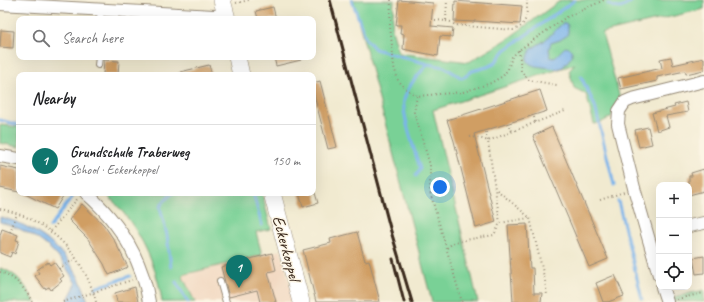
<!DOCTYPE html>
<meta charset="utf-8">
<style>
:root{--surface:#fff;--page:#f6f6f6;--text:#202124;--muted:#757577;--line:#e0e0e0;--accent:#0f766e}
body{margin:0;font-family:Caveat,sans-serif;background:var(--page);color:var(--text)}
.controls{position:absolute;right:12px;bottom:12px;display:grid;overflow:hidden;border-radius:8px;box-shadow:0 4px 16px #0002}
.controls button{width:36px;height:36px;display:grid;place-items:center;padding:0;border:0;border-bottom:1px solid var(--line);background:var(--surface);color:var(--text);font:20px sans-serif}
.you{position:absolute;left:440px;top:187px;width:14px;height:14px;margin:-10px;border:3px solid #fff;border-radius:50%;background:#1a73e8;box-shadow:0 0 0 6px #1a73e833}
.badge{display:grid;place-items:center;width:26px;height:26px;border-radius:50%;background:var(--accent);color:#fff;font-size:13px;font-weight:700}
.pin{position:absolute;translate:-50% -33px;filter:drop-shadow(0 1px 2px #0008)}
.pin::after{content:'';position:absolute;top:21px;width:14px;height:12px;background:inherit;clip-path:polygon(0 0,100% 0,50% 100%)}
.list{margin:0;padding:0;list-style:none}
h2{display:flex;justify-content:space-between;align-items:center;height:52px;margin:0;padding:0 16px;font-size:17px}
h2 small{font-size:13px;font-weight:400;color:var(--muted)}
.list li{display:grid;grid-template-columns:26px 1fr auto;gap:12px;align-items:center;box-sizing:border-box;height:72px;padding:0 16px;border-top:1px solid var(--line)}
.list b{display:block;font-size:15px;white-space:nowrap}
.list p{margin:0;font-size:13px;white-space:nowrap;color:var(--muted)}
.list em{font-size:13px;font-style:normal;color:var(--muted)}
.icon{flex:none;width:22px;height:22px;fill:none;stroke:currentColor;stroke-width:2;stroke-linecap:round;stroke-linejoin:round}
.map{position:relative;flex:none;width:704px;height:302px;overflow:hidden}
.search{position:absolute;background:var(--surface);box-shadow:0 4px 16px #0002;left:16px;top:16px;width:300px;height:44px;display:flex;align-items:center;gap:10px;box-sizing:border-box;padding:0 14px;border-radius:8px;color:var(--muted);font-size:15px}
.panel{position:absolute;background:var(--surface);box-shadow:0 4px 16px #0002;left:16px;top:72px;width:300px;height:124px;border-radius:8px}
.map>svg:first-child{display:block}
.built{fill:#f1d5bd}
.green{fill:#79d196;stroke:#5a7e5a;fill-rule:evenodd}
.water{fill:#7ab4eb;stroke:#5a6f84}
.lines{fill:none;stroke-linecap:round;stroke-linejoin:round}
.stream{stroke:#7ab4eb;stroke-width:3}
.building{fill:#d09e63}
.lane-casing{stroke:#968a77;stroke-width:8}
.street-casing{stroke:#968a77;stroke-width:14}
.secondary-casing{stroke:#968a77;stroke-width:18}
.path{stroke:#968a77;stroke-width:2;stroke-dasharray:1 3;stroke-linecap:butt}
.lane{stroke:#fff;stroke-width:6}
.street{stroke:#fff;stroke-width:12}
.secondary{stroke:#fff;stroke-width:17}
.rail{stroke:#3b2a1e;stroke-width:3}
.labels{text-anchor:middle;stroke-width:3;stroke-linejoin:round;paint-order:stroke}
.street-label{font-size:17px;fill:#3b2a1e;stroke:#fcf5e5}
</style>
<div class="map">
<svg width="704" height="302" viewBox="0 0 704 302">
<rect width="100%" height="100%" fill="#fcf5e5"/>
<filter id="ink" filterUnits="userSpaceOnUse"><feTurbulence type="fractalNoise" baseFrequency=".025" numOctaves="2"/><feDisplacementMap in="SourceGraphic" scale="8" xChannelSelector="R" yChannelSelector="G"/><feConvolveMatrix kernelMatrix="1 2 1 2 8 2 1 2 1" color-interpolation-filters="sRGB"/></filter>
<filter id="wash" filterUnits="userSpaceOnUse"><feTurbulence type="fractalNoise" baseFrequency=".012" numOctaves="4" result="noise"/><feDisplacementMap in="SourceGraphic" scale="16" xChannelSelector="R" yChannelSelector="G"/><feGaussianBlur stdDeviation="0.9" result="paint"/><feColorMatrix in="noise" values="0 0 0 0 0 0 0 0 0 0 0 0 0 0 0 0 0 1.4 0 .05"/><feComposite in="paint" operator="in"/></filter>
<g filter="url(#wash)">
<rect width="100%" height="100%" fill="#f1ead0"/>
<path class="built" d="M281 250 294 302H195L182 275Z"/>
<path class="green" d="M353 0H394L392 29 399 53 469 62 506 40 561 0H704V9L602 33 620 98 611 117 602 122 594 124 586 94 574 88 569 71 575 64 433 110 478 302H432ZM563 23 560 40 551 43 549 48 550 57 554 58 558 55 572 56C569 59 567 63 564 66 555 74 538 55 531 49L544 41Z
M0 125 19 127V147L0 143Z
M105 193H262L271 229 256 232 262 255 182 275 195 302H162C157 262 135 220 105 193Z
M0 268C17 272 27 288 35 302H0Z
M704 290V302L672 301 673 297Z"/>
<path class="water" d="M563 23H566L568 26V35L560 40 551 43 549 48 550 57 554 58 565 47 569 48 572 51V56L563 67 558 69 535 66 530 64 527 60 531 49 544 41Z
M0 217C42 227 77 259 88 302H71L67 301 76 284C58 250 37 233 0 222Z"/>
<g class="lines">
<path class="stream" d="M352 0 366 39 375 49 428 64 444 67 462 78 466 76 472 71 487 67 494 64 505 50 575 0
M608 4C620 11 623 8 633 0
M581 77 595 106 614 185
M0 120 19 125
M416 176 420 169C416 154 401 113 404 100 407 86 419 74 428 64
M253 193 262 225
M618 201 642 299
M50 227 73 196
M171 267 167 235 160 207 163 202 173 193
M176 282 188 302
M95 288 130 276"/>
</g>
<g id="blocks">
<path class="building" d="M399 0 433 3 431 26 453 28 452 37 440 36 438 56 403 49 404 34 400 33 401 25H396Z
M455 1 522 6 520 24 474 21V22L454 21Z
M273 7 276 19H258L256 11Z
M1 30 14 31 13 48 0 47Z
M274 57H300L301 60 276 66Z
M671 57 673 65 704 58V70L686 74 685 71 657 77V81L621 89 618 78 662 68 660 59Z
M104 60 119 61 118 75H103Z
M209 65 212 75H181L180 72Z
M320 81 337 147 328 149 313 91V83Z
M540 90 547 111 474 134 496 222 476 228 454 141 447 120Z
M686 102 688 112 666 116 669 127 657 131 652 113 675 107 674 105Z
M552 127 608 259 589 267 533 136Z
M648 127 652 144 639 147 635 130Z
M0 166 19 170V192L0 188Z
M704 169V191L689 195V176H692L691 173Z
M23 193H65L55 209Z
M299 193H315L318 203 303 207Z
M82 204 104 225 114 240 128 267 109 275 104 264 88 239 69 220Z
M527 224 530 268H533L534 293H542L541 302H513L508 225Z
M2 229 18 235 16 240 19 241 15 254 12 252 10 257 0 253V235Z
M357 232 365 261 369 260 380 302H316L303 250 331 243 330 239Z
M272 253 276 270 268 272 276 302H260L257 290 229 297 221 267Z
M704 256V273L696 274 693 258Z
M48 262 50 265 54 262 64 276 60 279 62 281 51 290 49 287 45 289 35 276 39 273 37 270Z
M615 275 624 296 608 302H603L596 283Z
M135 287 138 302H117L115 293Z"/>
</g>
</g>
<g filter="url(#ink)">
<use href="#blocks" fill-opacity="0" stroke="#968a77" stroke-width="1"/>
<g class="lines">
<g class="lane-casing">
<path id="lane" d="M100 19 101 10
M98 65 99 57
M220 281 226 302"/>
</g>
<g class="street-casing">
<path id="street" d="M0 4 214 16 226 15
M0 156 19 159
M86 193C119 222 142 258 149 302
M689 226 704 223
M659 275 634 188 618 124 619 111 625 102 632 99 704 81
M662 287 667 302"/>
</g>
<g class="secondary-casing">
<path id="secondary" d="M222 0 227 19
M237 57 241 75
M272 193 301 302"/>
</g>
<path class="path" d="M391 0 390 25 394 67 398 80 405 88 417 96 463 92 491 83 503 76 508 69 512 57 519 50 565 18 604 0
M236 3 249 0
M435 20 446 21 447 0
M446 21 451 22 455 25 513 30C528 26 527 13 527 0
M519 50 521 71 529 80 557 85
M417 96 414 112 430 165V192L462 302
M534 117 535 122
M510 126 512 131
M486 132 488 141
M470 137 473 136 488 141
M497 190 530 218 545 281 547 295
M600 200 624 192
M0 209C48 218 84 255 96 302
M500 223 488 141 565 111
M51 231 78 198
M10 232 17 214
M447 248 454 242 494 235 500 223 529 218
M59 269 76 258
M0 272C14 276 26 289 32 302
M677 299 704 293
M63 302 132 280"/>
<use href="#lane" class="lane"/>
<use href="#street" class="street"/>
<use href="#secondary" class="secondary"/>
<path class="rail" d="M330 0 390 228 412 302
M393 259 404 302"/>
</g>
</g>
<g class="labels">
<g class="street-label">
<text transform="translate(287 248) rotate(75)" y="6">Eckerkoppel</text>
</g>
</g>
</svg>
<div class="controls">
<button>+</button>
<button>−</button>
<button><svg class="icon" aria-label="locate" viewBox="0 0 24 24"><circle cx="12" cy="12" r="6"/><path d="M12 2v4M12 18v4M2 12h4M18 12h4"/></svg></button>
</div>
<div class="you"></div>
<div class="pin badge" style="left:239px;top:288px">1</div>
<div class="search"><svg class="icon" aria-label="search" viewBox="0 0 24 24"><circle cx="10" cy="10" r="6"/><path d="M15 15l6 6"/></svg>Search here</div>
<section class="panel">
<h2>Nearby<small></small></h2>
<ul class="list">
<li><span class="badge">1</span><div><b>Grundschule Traberweg</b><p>School · Eckerkoppel</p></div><em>150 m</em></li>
</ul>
</section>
</div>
